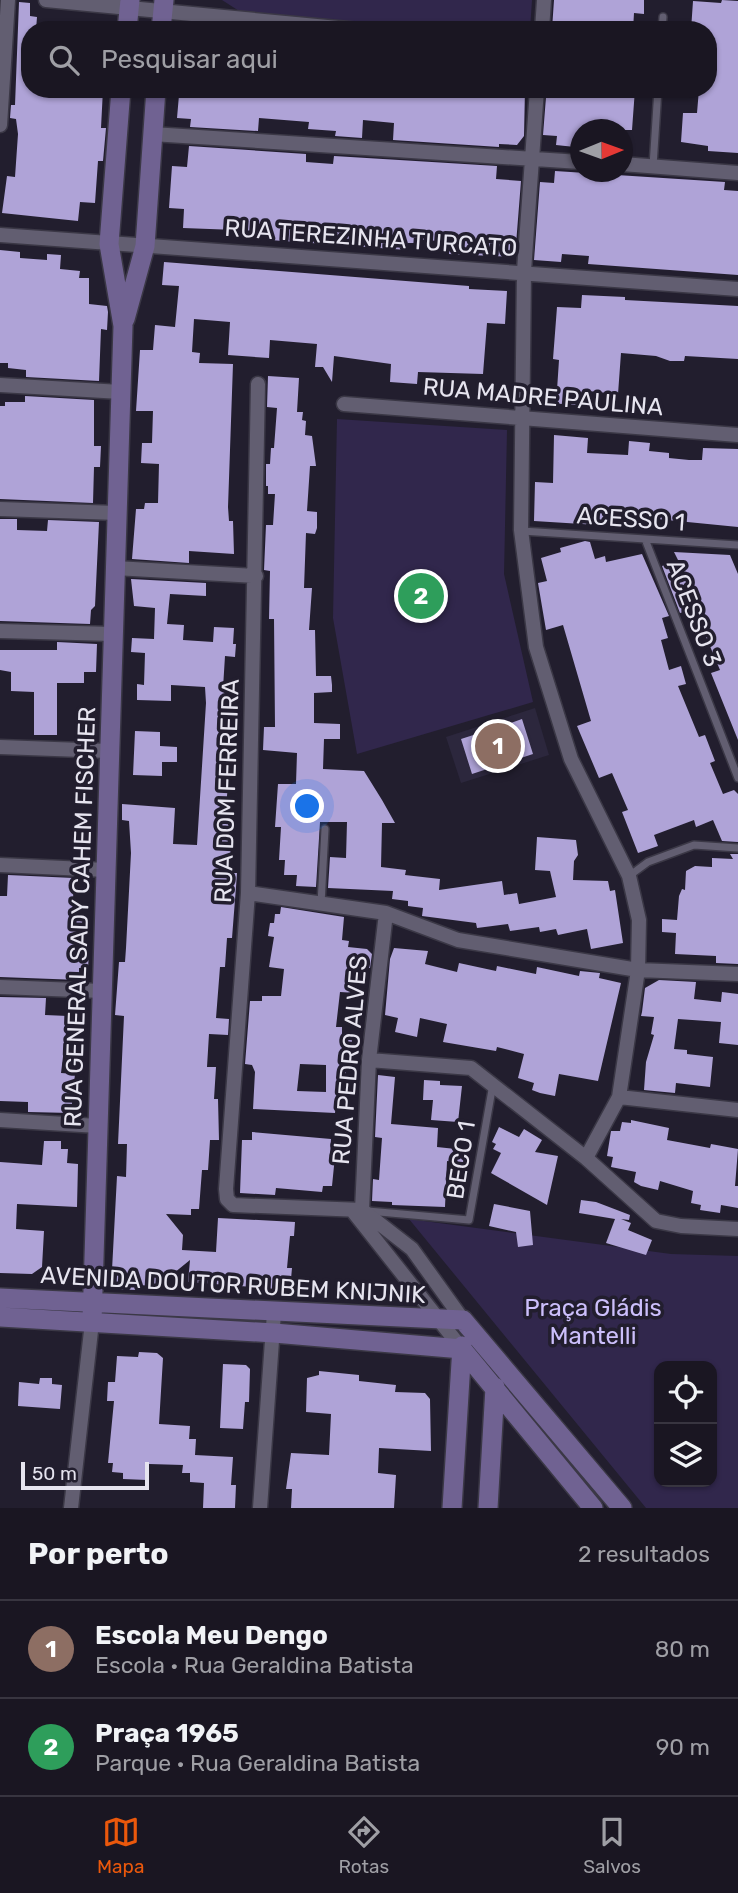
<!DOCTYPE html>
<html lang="pt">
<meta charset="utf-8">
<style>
:root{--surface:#1a1622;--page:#231f2a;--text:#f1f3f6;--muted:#9f9fa5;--line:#383540;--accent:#ea580c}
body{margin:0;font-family:Rubik,sans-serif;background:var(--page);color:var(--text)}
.controls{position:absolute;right:21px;bottom:21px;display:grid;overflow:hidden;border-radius:14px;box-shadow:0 2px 5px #0004}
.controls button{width:63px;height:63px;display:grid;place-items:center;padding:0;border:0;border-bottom:2px solid var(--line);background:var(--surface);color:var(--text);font:35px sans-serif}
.compass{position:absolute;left:570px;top:119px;width:63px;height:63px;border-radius:50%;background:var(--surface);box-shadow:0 2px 5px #0004;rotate:89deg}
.scale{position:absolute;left:21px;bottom:18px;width:128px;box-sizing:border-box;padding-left:7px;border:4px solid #e6e4ef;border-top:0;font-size:19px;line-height:24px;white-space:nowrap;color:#e6e4ef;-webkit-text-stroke:5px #221e2e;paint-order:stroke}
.you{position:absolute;left:308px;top:807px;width:24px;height:24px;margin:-18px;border:5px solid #fff;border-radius:50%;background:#1a73e8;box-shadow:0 0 0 10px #1a73e833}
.badge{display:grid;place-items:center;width:46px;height:46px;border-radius:50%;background:var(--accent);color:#fff;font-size:23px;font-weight:700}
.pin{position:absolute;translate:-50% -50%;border:4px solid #fff;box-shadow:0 2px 7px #0006}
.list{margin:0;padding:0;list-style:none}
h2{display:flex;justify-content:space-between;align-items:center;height:91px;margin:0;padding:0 28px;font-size:30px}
h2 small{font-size:23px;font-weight:400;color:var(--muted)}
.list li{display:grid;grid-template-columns:46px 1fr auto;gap:21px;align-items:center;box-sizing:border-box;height:98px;padding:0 28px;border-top:2px solid var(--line)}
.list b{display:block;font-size:26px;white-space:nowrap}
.list p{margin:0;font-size:23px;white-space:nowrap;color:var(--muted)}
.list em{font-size:23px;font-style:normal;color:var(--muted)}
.icon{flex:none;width:38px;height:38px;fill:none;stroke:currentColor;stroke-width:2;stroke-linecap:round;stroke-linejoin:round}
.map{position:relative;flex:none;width:738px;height:1508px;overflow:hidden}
.search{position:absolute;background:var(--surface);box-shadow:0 2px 5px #0004;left:21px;right:21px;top:21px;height:77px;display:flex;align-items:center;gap:18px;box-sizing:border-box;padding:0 24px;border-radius:28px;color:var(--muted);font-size:26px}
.sheet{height:287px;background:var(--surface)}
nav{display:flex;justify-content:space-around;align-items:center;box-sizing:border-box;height:98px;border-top:2px solid var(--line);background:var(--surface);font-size:19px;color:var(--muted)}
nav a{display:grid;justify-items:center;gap:4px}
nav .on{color:var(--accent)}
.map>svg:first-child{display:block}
.built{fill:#2c273d}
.green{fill:#31274c;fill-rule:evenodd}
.building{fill:#afa3d7;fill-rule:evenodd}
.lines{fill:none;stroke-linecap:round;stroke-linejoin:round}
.lane-casing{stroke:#3b3846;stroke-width:10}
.street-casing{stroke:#3b3846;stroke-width:17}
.secondary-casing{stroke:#3b3846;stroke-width:22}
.lane{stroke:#625e71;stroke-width:7}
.street{stroke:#625e71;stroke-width:14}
.secondary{stroke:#706292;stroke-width:19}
.labels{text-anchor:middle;stroke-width:7;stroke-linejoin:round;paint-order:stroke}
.street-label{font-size:24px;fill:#e6e4ef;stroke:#221e2e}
.park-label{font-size:24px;fill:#ccbffb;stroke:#221e2e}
</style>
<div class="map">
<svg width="738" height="1508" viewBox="0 0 738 1508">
<rect width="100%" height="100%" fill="#221e2e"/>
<path class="built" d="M535 708 549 755 461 783 446 737Z"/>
<path class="green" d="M222 0H532L530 30H425L250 18Z
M337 419 507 430 504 574 533 702 357 754 333 618Z
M409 1219 671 1254 738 1256V1508H646ZM659 1366H712V1482H659Z"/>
<path class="building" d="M554 0H644V14L634 13 633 30 552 29Z
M722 0 738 1V153L708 151V146L681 142 683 113H697L699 89H708V30H691L693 1 721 3Z
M19 2 30 3V16L37 17 36 30H30V89H103L101 128H106L103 161H98L95 203 80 202 78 221 2 213 7 176 15 177 18 134 16 119 10 118 11 105H15Z
M183 89H525L524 136 517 145 499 144V147L393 140 394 123 363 120 362 138 335 136 336 131 308 129 309 122 259 118 258 131 190 127 191 119 177 118 179 95 183 96Z
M554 89H635L632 130H580L575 147 556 145 557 136 543 135 546 97 553 98Z
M189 146 306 154V162L333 164 334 156 497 166 496 179 521 181 515 257 449 254 450 242 414 239V243H408L407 250 270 240 271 233 265 231 183 228 184 209 169 208 172 166 187 167Z
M555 171 725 182 724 190 738 191V275L588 264 589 256 562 254 561 262 534 260 540 182 554 183Z
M0 250 20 252V258L47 260V254L61 255 60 269 80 271 79 278H89V304L107 306 108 312 107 330 101 329 99 381 26 377V370L8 368V363H0Z
M164 262 469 286V289L507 291 505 324 487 323 483 374 418 372 417 384 390 382 391 364 334 356 332 382 323 367H315L317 344 270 340 269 358 228 355 230 322 194 319 192 352 200 353 199 363 233 364 228 507 229 521H233L234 554 189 551V563L132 559 136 509H144L145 503H158L159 464 141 463 142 443H152L153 411H136L140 350H153L155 325 175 327 179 286 162 285Z
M582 295 625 297V300L738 306V359L685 356 684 361H670L656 356 621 353 618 394 588 391 587 406 550 403 551 390H557L559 360 553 359 557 307 581 308Z
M268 376 299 378 297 412H303L302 420 306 421 305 435 312 436 316 466H310L307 511 317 512V528L315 534 306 533 304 588H312L309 630H315L316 676H331L332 685V692L314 693V723L340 724V739H324L323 769 364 771 382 800 395 823H382L381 867 406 870 405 875 440 879 439 890 502 881 504 895 517 893 519 904 556 897 550 871 535 870 537 837 576 840 578 855 574 861 573 880 608 881 610 891 615 890 623 943 591 949 587 929 558 935 556 929 540 932 539 927 510 931 508 924 477 928 476 923 422 916 423 908 408 906V901L392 899 393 891 328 888 330 857 346 858 347 822H320L316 887 296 886 297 875H284L285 860H279L281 827H275L278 784H296L297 753 263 750 264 727H275L274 619H269L270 571 264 570 266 525H273L275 494H268V486H266V464H270L271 448H274L277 408 267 407Z
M25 396 94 400V446H101L100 467H94L93 503 0 499V406H5V402H25Z
M554 435 588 438 587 453 628 455 629 441 650 443 649 451 669 453V458L689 460H702L703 448 738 449V527L657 519 631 520 630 527 534 521 535 482 553 483Z
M0 519H17V530L47 531 48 520 99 522 95 606 91 610 90 624 0 621Z
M585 541 590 542 595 559 605 556 606 562 642 554 669 616 662 618 668 638 661 640 669 670 681 666 686 684 678 686 699 737 705 735 715 761 710 763 723 794 734 790 738 794V842L722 841 713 820 696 827 694 820 654 835 658 846 638 853 622 812 628 810 612 773 599 778 577 726 591 721 563 625 546 630 538 583 547 581 541 558 561 552 560 548Z
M674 552 730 555 738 574V740L711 673 720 670 704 632 696 635 687 611 680 613 662 566 678 560Z
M131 579 206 583V596L170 594 167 624 184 625 183 640 213 642 214 627 234 628 233 644H236L235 657 225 656 223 688H231L230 705 234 706 226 809H229L228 825H231L230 873H237L236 887 232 938H227L225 967H220L216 1018 229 1019 228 1035 209 1034 207 1067H216L214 1099H218L219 1140H210L208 1170H202L199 1209H191V1215L166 1214 183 1235 182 1250 216 1252 218 1218 295 1222 294 1236H290L287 1268H292L290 1290 188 1282 190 1260 158 1286 137 1285V1290L111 1289 117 1176 126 1177 127 1144H118L124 1016 115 1015 119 962H125L126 948 131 853 129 821 122 820V804L175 808 173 844 197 845 206 703 205 687 171 685V701L137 700V684L144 685 145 653 131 652 132 638 154 639 155 608 134 606Z
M57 642 97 644 96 672H84V683H57V735H34V692L11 691V672L0 670V650H57Z
M522 719 533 754 472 774 461 739 492 729 491 724 503 721 505 725Z
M135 731 160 732V746L177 747V762H162V776L133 775Z
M730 854H738V964L716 963V956L675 954 676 933 662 932V919L677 920 679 896 682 889 685 890 686 871 695 866 712 867V858L733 859Z
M8 875 74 878 72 921H84L83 952H89L88 968H79V980L0 977V896H7Z
M281 907 344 917 342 940 349 941 348 947 367 949 372 954 370 968 359 967 356 993 340 992 336 1027H342V1039L352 1040 350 1066H346L345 1103H336L335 1113 253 1109 255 1072 252 1065 245 1064 250 1001H262V996H281L284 969 269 967 274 937 268 936 270 923H274L275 914H280ZM300 1064 326 1065V1092L297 1091Z
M394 948 428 951 425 964 457 972 459 963 496 971 497 966 536 974 537 967 579 976 580 971 600 973 599 978 621 983 598 1081 559 1074 555 1096 540 1093 532 1090 534 1083 518 1078 524 1054 497 1047 496 1051 443 1042 447 1024 420 1018 417 1037 395 1032 398 1018 385 1015 390 959Z
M659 980 696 982 694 999 721 1002 722 992 738 994V1045L719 1043 721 1022 678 1019 674 1049 687 1050V1054L713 1057 710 1087 676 1083 675 1093 644 1090 646 1062 654 1035 651 1034 654 1017 641 1016 642 1012 645 988Z
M0 997 46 998 45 1015 68 1016 61 1073 75 1074 71 1113 28 1112V1102L0 1101Z
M378 1075 395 1077 391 1124 438 1128 437 1147 465 1150 463 1163 447 1161 445 1207 392 1205V1202L372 1201 373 1179 379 1180 382 1138 375 1137Z
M424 1080 440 1081V1085L462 1086 458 1122 431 1120 433 1100H423Z
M631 1120 669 1128 667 1140 710 1148 711 1144 738 1149 735 1186H738V1208L721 1205 720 1213 700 1210 701 1205 691 1203 693 1191 660 1181 658 1190 641 1186 634 1182 636 1172 611 1167 613 1157 607 1156 611 1131H620L622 1122 631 1123Z
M499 1127 519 1137 524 1129 542 1140 535 1152 558 1156 547 1205 491 1173 501 1153 493 1149 496 1144 492 1142Z
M252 1132 331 1139 330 1156H335L332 1186H323L322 1192 276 1188 275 1195 240 1193 242 1140H252Z
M44 1141H61V1149H68L67 1163 78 1164 77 1207 17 1204 16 1229 44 1231 42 1267 32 1274 0 1273V1162L42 1165Z
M581 1200 596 1202 630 1215 629 1220 621 1219 631 1223 628 1230 652 1240 646 1255 606 1243 615 1219 579 1213Z
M494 1204 530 1211 533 1245 518 1247 516 1232 489 1226Z
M139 1352 157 1353 163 1358 159 1424 190 1426 189 1439H196L195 1455 233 1457 231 1485H236L235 1508H203L204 1483 190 1482V1473H182L183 1465 149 1464 147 1480 123 1479V1473L112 1472 113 1463H108L114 1401H107L108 1382H115L117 1356 138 1357Z
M223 1364 246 1365 250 1369 249 1402H245L243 1429 220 1428Z
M319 1371 359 1375V1381L396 1385 395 1392 425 1393 430 1399 431 1451 379 1448 378 1473 396 1475 394 1508H291L292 1489H286L291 1453 329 1455 331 1414 306 1412 307 1378 319 1375Z
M40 1378H52V1384L62 1385 60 1409 18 1406 19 1382 39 1384Z"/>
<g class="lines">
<g class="lane-casing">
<path id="lane" d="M662 30 663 17
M653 166 658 89
M522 531 738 545
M645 539 738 778
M629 876 648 862 694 845 738 848
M321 904 325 829
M368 1211 469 1220 493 1084"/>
</g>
<g class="street-casing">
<path id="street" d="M46 0 359 30
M542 30 544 0
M537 89 524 271 521 530 536 647 571 759 629 876 639 920 638 970 619 1097 586 1158
M0 125 8 0
M152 134 580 162
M622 164 738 173
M0 235 738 289
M258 384 248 893 226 1189 227 1199 233 1205 362 1210
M0 385 121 392
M344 404 738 435
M0 509 117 513
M115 568 256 576
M0 631 113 634
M0 747 109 751
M0 865 106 870
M248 893 386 913 458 940 638 970 738 974
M0 987 102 991
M369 1060 471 1068 586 1158 656 1221 681 1226 738 1229
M619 1097 738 1110
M0 1120 98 1126
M352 1210 462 1349
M362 1210 369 1060 386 913
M362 1210 412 1249 463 1320
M71 1508 92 1322
M260 1508 274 1313"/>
</g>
<g class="secondary-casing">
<path id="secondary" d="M127 30 130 0
M161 30 164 0
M125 319 145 246 156 89
M0 1298 463 1320
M0 1317 274 1333 462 1349 593 1508
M463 1320 622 1508
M92 1322 123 326 109 244 121 89
M452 1508 462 1346
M488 1508 495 1387"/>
</g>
<use href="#lane" class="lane"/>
<use href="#street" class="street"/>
<use href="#secondary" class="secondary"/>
</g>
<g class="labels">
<g class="street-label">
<text transform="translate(371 238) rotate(4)" y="8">RUA TEREZINHA TURCATO</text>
<text transform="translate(543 397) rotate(5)" y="8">RUA MADRE PAULINA</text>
<text transform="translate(631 519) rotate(4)" y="8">ACESSO 1</text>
<text transform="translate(694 613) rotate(69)" y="8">ACESSO 3</text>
<text transform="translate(227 791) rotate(-88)" y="8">RUA DOM FERREIRA</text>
<text transform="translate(80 917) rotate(-88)" y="8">RUA GENERAL SADY CAHEM FISCHER</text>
<text transform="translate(350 1060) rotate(-85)" y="8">RUA PEDRO ALVES</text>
<text transform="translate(461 1160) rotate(-81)" y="8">BECO 1</text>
<text transform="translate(233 1285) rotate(3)" y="8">AVENIDA DOUTOR RUBEM KNIJNIK</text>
</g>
<g class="park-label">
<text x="593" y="1316">Praça Gládis<tspan x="593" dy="28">Mantelli</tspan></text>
</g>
</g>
</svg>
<div class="controls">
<button><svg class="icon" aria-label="locate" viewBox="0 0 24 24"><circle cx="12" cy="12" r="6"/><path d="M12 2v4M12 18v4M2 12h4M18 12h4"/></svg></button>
<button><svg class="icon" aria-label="layers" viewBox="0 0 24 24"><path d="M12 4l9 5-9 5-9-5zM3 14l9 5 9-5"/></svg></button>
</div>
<svg class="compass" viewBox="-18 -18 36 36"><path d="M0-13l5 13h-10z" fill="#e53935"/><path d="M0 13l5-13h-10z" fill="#9f9fa5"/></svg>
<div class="scale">50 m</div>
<div class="you"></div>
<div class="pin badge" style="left:498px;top:746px;background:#8d6e63">1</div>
<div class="pin badge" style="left:421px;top:596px;background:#2e9e5b">2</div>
<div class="search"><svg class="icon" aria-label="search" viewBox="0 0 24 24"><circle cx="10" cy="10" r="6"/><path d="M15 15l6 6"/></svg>Pesquisar aqui</div>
</div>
<section class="sheet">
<h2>Por perto<small>2 resultados</small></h2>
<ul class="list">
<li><span class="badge" style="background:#8d6e63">1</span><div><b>Escola Meu Dengo</b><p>Escola · Rua Geraldina Batista</p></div><em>80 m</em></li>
<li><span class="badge" style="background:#2e9e5b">2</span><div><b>Praça 1965</b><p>Parque · Rua Geraldina Batista</p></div><em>90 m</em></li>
</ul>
</section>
<nav>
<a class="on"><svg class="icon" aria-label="map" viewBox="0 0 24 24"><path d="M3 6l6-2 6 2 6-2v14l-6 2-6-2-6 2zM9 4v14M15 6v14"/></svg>Mapa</a>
<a><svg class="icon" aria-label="directions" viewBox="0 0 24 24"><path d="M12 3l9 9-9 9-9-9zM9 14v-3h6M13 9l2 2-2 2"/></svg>Rotas</a>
<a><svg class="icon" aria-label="saved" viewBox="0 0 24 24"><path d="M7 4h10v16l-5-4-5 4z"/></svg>Salvos</a>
</nav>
